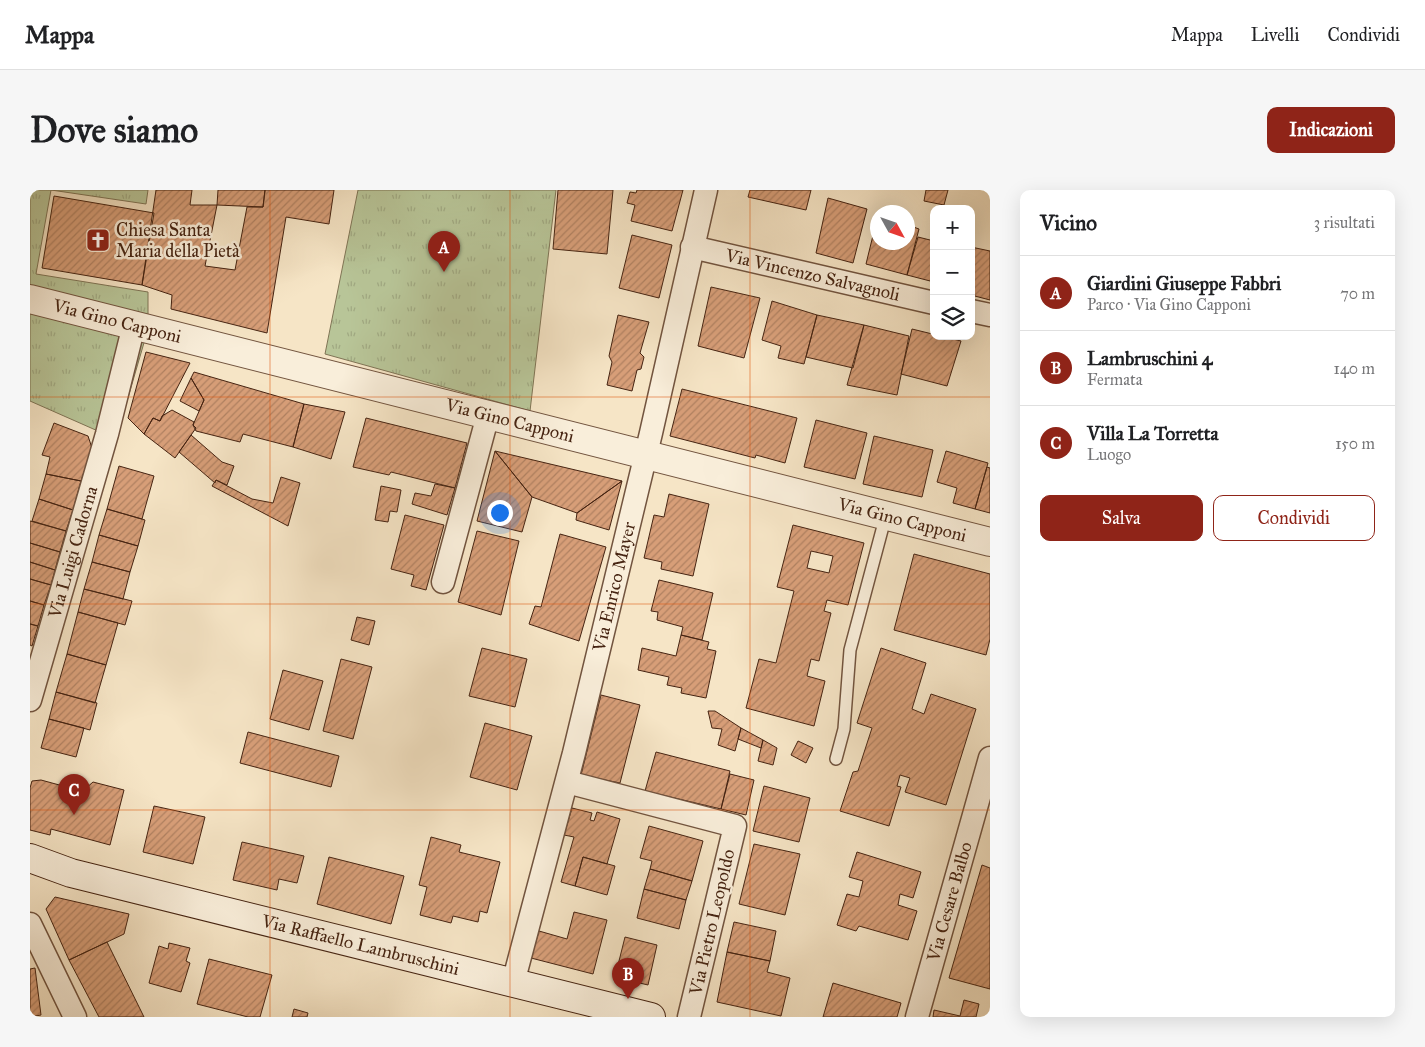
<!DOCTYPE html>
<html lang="it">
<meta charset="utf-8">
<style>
:root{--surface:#fff;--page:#f6f6f6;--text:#202124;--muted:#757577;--line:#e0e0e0;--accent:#8f2418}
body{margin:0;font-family:"IM FELL Great Primer",serif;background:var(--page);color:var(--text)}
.controls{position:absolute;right:15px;top:15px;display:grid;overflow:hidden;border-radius:10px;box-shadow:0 5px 20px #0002}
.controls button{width:45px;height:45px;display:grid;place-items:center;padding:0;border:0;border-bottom:1px solid var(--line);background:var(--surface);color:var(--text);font:25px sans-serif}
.compass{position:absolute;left:840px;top:15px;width:45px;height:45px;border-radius:50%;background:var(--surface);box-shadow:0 5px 20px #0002;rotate:130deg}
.you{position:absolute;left:469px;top:322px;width:18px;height:18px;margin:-12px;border:4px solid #fff;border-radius:50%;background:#1a73e8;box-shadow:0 0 0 8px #1a73e833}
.badge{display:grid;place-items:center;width:32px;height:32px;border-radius:50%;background:var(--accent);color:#fff;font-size:16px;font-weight:700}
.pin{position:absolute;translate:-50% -41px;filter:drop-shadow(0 1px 2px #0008)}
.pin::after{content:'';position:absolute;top:26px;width:18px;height:15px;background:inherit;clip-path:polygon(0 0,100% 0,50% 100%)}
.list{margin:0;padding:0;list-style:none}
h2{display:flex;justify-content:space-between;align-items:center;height:65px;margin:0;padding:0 20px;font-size:21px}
h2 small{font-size:16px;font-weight:400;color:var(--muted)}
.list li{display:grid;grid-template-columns:32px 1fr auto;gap:15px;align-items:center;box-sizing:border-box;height:75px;padding:0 20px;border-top:1px solid var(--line)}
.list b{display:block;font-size:19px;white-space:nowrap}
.list p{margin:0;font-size:16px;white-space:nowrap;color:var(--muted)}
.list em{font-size:16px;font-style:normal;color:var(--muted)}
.actions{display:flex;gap:10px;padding:15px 20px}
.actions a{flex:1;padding:11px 0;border:1px solid var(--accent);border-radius:10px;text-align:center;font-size:18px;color:var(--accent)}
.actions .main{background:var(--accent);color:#fff}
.icon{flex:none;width:28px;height:28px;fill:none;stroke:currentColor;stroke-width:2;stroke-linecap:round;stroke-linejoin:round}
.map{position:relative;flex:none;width:960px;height:827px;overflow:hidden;border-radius:10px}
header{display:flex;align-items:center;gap:30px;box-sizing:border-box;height:70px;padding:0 25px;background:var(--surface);border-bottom:1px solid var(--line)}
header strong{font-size:24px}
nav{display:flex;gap:28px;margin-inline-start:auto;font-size:18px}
.intro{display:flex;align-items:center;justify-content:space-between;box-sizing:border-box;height:120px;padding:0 30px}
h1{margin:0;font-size:35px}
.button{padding:12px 22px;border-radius:10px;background:var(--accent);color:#fff;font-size:18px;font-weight:700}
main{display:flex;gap:30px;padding:0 30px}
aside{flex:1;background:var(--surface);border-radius:10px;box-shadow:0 5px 20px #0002}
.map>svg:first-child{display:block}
.grass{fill:url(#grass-tufts);stroke:#7f7455}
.building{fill:url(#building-hatch);stroke:#462412;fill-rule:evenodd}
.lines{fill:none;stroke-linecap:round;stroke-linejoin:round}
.service-casing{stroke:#72543f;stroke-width:14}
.minor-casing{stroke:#72543f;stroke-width:25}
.tertiary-casing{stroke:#72543f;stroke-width:30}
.secondary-casing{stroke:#462412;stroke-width:30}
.service{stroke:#f9eeda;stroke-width:11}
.minor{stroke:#f9eeda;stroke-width:22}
.tertiary{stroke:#f9eeda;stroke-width:28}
.secondary{stroke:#f9eeda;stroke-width:28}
.grid{fill:none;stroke:#e0560c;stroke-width:1;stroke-opacity:0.55}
.labels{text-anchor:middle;stroke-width:5;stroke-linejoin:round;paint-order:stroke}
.poi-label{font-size:18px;fill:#462412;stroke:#f9eeda;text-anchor:start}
.street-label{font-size:18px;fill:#462412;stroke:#f9eeda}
</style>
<header>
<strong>Mappa</strong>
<nav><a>Mappa</a><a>Livelli</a><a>Condividi</a></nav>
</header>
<div class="intro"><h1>Dove siamo</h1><a class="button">Indicazioni</a></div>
<main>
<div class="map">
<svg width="960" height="827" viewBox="0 0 960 827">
<defs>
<pattern id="grass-tufts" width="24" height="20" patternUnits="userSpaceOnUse" patternTransform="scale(1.25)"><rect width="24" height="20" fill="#b8c598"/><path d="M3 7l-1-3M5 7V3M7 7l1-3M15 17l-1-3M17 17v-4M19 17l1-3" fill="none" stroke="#a0a982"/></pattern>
<pattern id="building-hatch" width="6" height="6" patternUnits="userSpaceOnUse" patternTransform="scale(1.25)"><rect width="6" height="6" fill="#d79e78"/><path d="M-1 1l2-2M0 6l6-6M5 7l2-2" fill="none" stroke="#b08161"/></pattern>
</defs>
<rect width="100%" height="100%" fill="#f6e5c6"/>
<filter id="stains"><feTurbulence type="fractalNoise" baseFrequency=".004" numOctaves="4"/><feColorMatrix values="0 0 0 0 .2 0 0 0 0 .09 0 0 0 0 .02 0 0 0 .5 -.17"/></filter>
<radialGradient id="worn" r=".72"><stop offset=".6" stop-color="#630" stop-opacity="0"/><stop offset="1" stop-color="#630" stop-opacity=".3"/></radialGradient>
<path class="grass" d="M0 0H118L116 14 21 0 6 84 118 102V139L86 249 0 211Z
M328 0H526L500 221 295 164Z"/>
<path class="building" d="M126 0H162L160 15H187L175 76 205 80 217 17H233L235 0H304L299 34 256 27 237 143 141 119 142 105 112 95Z
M188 0H235L233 17 187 15Z
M528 0H583L577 64 523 59Z
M607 0H653L642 41 601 31 605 15 597 13 600 2 606 3Z
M720 0H781L776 20 718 7Z
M896 0H918L914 15 894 11Z
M24 6 124 23 112 95 12 78Z
M798 8 837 19 823 73 786 63Z
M848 25V52H878V35L889 39 877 85 836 74Z
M602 45 642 55 629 108 589 98Z
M888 47 904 51V92L877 85Z
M941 57 960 61V110L941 105Z
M681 97 730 108 714 168 668 156Z
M742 111 787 125 774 174 748 168 751 156 732 150Z
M588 125 619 132 610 163 614 167 611 179 607 180 602 201 577 195 582 172 579 166Z
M787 125 834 135 823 178 776 167Z
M834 135 879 146 867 205 817 195Z
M882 139 931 151 917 196 871 184Z
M116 162 160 173 130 231 123 228 114 244 98 228Z
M164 182 274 214 263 257 213 244 210 252 166 241 163 235 174 210 161 188Z
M161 188 174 210 169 221 150 211Z
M652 199 767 228 755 273 726 265 725 268 640 246Z
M274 214 315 222 301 269 263 257Z
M142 220 164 232 163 235 166 238 145 268 114 244 123 228 130 231 132 226Z
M336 228 437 253 425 298 361 282 359 285 323 277Z
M786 230 837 243 825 289 774 277Z
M24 233 58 246 62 258 51 291 16 284 20 267 12 265Z
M161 245 192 272 204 276 197 295 186 290 185 293 149 262Z
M844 246 903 260 892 307 833 294Z
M465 261 592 291 547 323 502 307Z
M465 261 502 307 492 342 447 331Z
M916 261 958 273 945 319 923 313 927 298 907 292Z
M89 276 124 286 112 329 77 319Z
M957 277 960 278V323L945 319Z
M16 284 51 291 43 320 9 309Z
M251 287 270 293 258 336 182 296 186 290 222 309 243 313Z
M592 291 579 340 546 330 547 323Z
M405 294 425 298 417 325 382 314 385 303 401 306Z
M351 296 371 300 367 322 360 321 358 332 345 330Z
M639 304 679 314 663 386 631 379 632 372 614 368 624 325 634 327Z
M9 309 43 320 36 341 2 331Z
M77 319 115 330 108 356 69 345Z
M375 325 414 335 396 400 381 396 384 385 361 379Z
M0 331 36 341 30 362 0 353Z
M763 335 834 353 818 415 797 410 794 421 801 423 789 471 781 469 777 486 795 491 784 536 716 518 729 469 746 473 764 401 747 397ZM781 361 803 366 799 383 777 378Z
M447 341 489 351 471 425 428 412Z
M530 344 576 357 549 451 499 434 505 416 511 417Z
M69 345 108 356 100 382 62 372Z
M0 353 30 362 25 380 0 372Z
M884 364 960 384V449L956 465 864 440Z
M0 372 25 380 21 395 0 389Z
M62 372 100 382 93 409 54 399Z
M0 389 21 395 14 415 0 411Z
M629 390 683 403 672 450 651 445 653 437 627 430 628 422 621 421Z
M54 399 102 411 95 435 48 422Z
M0 411 14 415 8 436 0 434Z
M48 422 88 433 76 475 37 464Z
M327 427 345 431 339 455 321 450Z
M0 434 8 436 2 456 0 455Z
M651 445 679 452 677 459 686 461 676 508 651 503 652 498 637 495 639 487 608 480 612 458 646 466Z
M452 458 497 469 485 517 439 506Z
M851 458 896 473 882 519 894 524 901 504 946 519 916 615 875 602 880 588 870 585 867 596 871 597 859 636 810 621 823 582 828 581 842 538 827 533Z
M37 464 76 475 65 513 26 502Z
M311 469 342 477 323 549 293 541Z
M253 480 293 491 279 540 240 529Z
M26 502 67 513 60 540 19 529Z
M571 505 610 515 590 593 551 585Z
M678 521H685L711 538 705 561 688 555 692 539 682 538Z
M19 529 54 538 46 567 11 558Z
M455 533 502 546 487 600 440 587Z
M711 538 733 550 731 558 708 549Z
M218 542 309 566 301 597 210 573Z
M733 550 747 558 743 575 728 571Z
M768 551 783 558 776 573 761 565Z
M626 562 700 581 691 619 615 601Z
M700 584 724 590 716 625 691 619Z
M11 590 33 596 30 605 50 610 55 599 63 592 94 600 80 655 21 639 20 645 0 640V598L2 591Z
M734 596 780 608 769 652 723 641Z
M124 616 175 627 163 674 113 662Z
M542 618 562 623 560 630 564 631 567 622 590 629 577 674 553 667 545 696 531 692 544 647 534 645Z
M619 636 673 651 662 691 620 679 622 671 610 668Z
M401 647 431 655 429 662 470 672 457 723 450 721 448 732 423 726 421 733 390 725 397 697 389 695Z
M212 652 274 666 267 693 249 689 247 700 203 690Z
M724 654 770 664 755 725 709 714Z
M827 662 891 682 883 708 870 704 868 715 887 721 878 750 829 736 826 741 807 735 817 704 829 707 833 691 819 687Z
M299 667 374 686 361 734 287 714Z
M553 667 585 676 577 705 545 696Z
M952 675 960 678V799L919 788Z
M620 679 662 691 656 710 614 699Z
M614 699 656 710 649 739 607 728Z
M25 707 99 724 94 744 39 770 16 719Z
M544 722 577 730 563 784 501 768 509 741 537 749Z
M704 732 746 741 740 771 697 762Z
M595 747 627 755 618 795 585 787Z
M77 752 114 827H69L39 770Z
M139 753 160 758 156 771 160 773 151 802 119 793 129 756 138 759Z
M697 762 740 771 737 782 760 788 751 826 687 812Z
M179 769 242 785 230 827H218L167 814Z
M5 778 11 825 0 827V779Z
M803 793 871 813 867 827H793Z
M934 810 949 814 946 827H903L904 820 930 826Z
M264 819 278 823 277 827H262Z"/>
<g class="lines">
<g class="service-casing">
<path id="service" d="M806 569 814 539 820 460 856 325"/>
</g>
<g class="minor-casing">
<g id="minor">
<path id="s1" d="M662 57 904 113"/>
<path d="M941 121 960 125"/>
<path d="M413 392 458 225"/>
<path id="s2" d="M0 510 77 244 104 135"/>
<path d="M537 592 705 636 659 827"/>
<path d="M0 734 45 827"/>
<path id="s3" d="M483 793 544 563 621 243 676 0"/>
<path id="s4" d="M887 827 960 568"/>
</g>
</g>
<g class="tertiary-casing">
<g id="tertiary">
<path id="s5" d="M0 109 960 352"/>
</g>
</g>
<g class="secondary-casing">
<g id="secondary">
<path id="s6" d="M0 668 41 683 621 827"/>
</g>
</g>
<use href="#service" class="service"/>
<use href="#minor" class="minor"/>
<use href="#tertiary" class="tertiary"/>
<use href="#secondary" class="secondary"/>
</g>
<path class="grid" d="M240 0V827M480 0V827M720 0V827M0 207H960M0 414H960M0 620H960"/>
<defs>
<g id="church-square" transform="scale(1.25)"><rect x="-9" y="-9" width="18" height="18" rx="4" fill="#8f2418" stroke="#f9eeda"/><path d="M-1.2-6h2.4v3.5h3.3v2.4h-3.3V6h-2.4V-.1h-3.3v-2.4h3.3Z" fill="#fff"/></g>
</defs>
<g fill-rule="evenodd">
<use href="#church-square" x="68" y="50"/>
</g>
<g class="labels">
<g class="poi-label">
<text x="86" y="46">Chiesa Santa<tspan x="86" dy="21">Maria della Pietà</tspan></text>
</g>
<g class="street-label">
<text dy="6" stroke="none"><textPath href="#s1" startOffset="124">Via Vincenzo Salvagnoli</textPath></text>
<text dy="6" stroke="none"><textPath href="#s5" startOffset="90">Via Gino Capponi</textPath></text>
<text dy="6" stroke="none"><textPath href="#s5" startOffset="495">Via Gino Capponi</textPath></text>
<text dy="6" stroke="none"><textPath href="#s5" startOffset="900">Via Gino Capponi</textPath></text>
<text dy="6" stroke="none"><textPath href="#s2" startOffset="154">Via Luigi Cadorna</textPath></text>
<text dy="6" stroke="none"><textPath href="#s3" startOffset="409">Via Enrico Mayer</textPath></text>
<text dy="6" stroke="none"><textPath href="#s4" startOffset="120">Via Cesare Balbo</textPath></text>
<text transform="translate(682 732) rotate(-77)" y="6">Via Pietro Leopoldo</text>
<text dy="6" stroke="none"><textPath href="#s6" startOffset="342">Via Raffaello Lambruschini</textPath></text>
</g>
</g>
<rect width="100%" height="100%" filter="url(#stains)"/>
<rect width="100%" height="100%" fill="url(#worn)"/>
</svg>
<div class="controls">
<button>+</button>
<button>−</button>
<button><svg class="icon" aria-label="layers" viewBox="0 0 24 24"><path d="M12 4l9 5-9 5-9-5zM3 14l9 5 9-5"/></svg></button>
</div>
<svg class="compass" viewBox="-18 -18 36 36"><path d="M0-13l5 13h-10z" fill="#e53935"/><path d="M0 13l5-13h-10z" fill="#757577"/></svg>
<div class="you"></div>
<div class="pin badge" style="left:414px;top:82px">A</div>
<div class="pin badge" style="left:598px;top:809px">B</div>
<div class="pin badge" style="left:44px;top:625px">C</div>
</div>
<aside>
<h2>Vicino<small>3 risultati</small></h2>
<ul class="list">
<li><span class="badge">A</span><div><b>Giardini Giuseppe Fabbri</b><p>Parco · Via Gino Capponi</p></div><em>70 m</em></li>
<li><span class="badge">B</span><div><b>Lambruschini 4</b><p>Fermata</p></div><em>140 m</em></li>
<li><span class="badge">C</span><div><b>Villa La Torretta</b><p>Luogo</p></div><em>150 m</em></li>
</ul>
<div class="actions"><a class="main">Salva</a><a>Condividi</a></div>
</aside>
</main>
